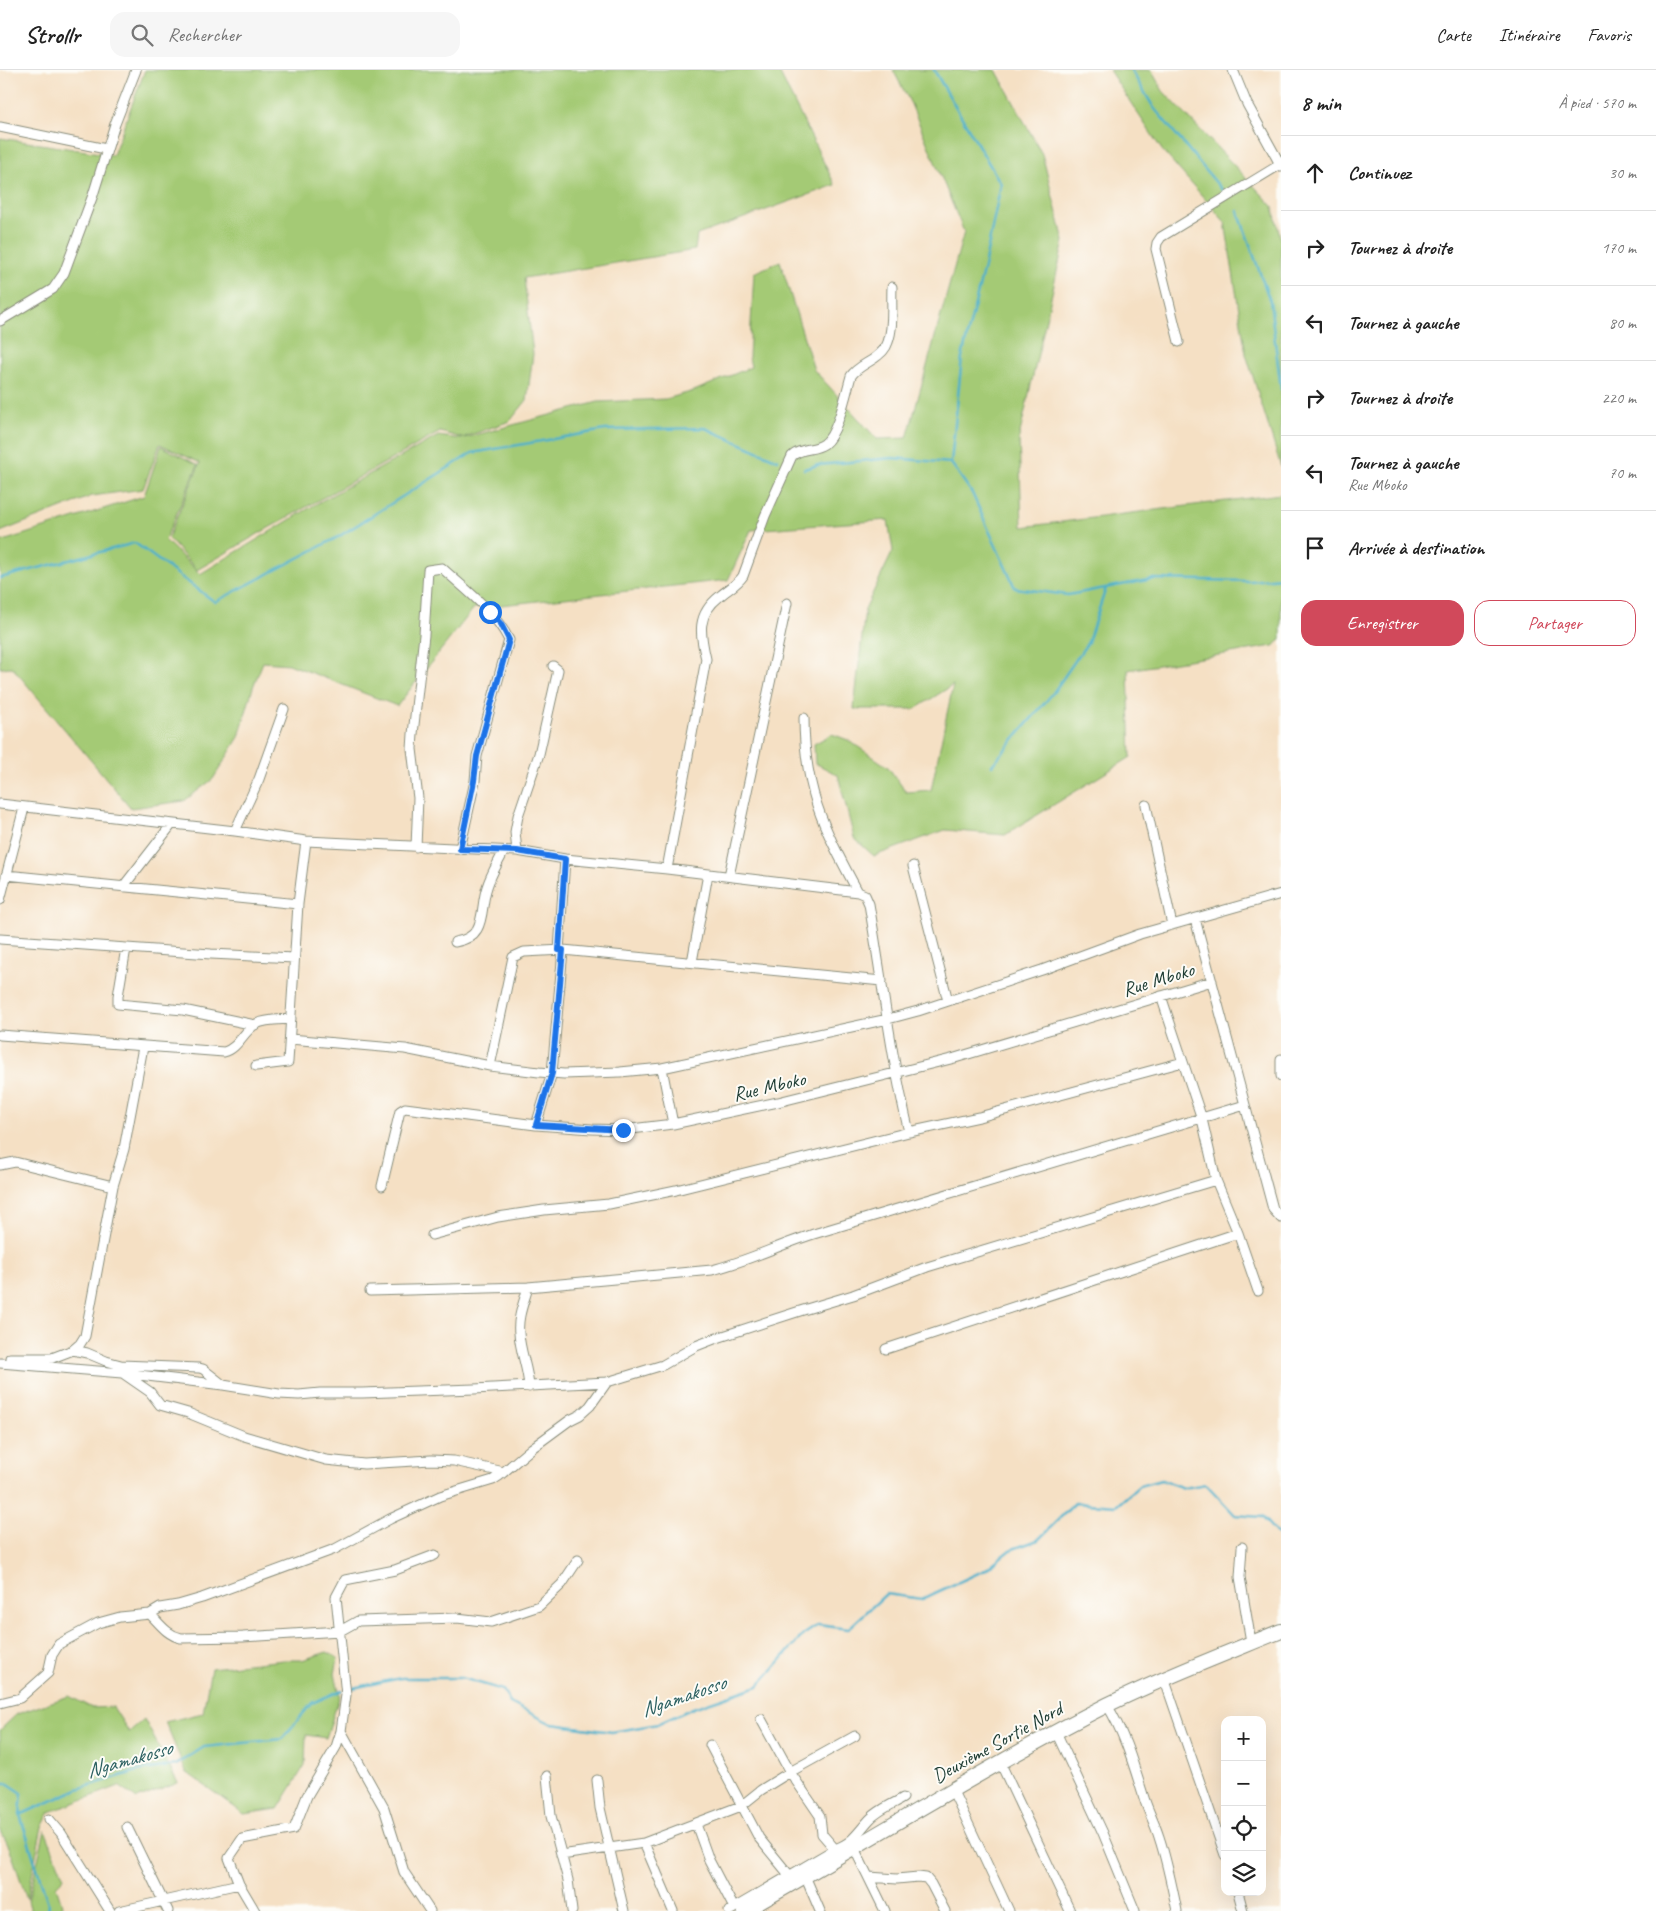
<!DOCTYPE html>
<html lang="fr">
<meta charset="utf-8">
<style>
:root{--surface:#fff;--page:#f6f6f6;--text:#222;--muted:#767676;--line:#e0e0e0;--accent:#d1495b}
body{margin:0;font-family:Caveat,sans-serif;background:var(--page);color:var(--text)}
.controls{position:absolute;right:15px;bottom:15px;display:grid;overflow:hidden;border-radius:10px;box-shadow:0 5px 20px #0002}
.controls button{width:45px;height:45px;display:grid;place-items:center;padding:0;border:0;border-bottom:1px solid var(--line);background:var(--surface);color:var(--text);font:25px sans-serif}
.stop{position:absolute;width:15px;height:15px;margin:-11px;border:4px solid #1a73e8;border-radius:50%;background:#fff}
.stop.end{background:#1a73e8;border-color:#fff;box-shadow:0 1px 5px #0008}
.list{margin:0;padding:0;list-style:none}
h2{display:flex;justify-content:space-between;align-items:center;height:65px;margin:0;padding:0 20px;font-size:21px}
h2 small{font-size:16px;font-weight:400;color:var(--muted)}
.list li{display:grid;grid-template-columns:32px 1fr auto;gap:15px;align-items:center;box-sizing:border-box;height:75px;padding:0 20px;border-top:1px solid var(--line)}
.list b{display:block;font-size:19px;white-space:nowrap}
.list p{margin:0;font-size:16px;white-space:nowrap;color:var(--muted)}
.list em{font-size:16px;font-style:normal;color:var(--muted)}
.actions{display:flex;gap:10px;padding:15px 20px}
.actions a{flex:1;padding:11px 0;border:1px solid var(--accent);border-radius:15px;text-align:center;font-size:18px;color:var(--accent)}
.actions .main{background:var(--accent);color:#fff}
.icon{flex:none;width:28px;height:28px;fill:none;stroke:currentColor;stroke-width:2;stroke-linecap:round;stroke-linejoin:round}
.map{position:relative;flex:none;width:1281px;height:1841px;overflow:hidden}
header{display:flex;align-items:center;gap:30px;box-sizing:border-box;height:70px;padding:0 25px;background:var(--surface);border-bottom:1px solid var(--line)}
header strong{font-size:24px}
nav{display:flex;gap:28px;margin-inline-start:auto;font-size:18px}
.search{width:350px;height:45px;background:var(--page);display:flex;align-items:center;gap:12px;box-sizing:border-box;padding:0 18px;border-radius:15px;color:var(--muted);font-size:19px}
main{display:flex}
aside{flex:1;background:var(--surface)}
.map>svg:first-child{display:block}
.green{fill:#a4ca75;stroke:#628454}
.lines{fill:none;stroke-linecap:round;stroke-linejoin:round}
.stream{stroke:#4cb0cb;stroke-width:2.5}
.street-casing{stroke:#8a8e7c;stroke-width:11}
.primary-casing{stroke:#8a8e7c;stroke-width:16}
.street{stroke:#fff;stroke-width:9}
.primary{stroke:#fff;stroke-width:14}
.route{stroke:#1a73e8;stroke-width:6}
.labels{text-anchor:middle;stroke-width:4;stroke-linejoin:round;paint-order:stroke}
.street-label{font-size:20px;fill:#1f3d34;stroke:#fdfcf7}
.water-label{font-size:21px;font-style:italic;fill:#2c6061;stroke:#fdfcf7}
</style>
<header>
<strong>Strollr</strong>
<div class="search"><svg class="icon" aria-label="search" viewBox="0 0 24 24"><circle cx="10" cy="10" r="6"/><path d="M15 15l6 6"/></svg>Rechercher</div>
<nav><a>Carte</a><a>Itinéraire</a><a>Favoris</a></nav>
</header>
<main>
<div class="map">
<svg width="1281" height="1841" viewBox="0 0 1281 1841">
<rect width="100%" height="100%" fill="#fdfcf7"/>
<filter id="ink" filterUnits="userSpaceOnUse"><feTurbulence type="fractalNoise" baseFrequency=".02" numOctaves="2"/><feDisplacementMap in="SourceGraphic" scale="10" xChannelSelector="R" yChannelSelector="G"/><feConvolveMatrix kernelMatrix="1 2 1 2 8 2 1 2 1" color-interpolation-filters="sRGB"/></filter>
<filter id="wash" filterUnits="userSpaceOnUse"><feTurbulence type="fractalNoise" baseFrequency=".0096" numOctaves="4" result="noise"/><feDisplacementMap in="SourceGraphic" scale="20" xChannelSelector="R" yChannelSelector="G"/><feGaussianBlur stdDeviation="1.12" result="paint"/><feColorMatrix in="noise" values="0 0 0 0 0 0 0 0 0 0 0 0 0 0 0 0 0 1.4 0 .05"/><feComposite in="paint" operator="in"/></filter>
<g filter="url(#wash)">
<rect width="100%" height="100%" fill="#f5e0c4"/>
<path class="green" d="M145 0H778L835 115 697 165 695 180 524 208 533 284 527 330 510 351 462 368 440 362 258 464 197 500 168 468 200 393 160 374 143 419 92 426 0 462V68L113 85Z
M893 0H996L1042 84 1064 171 1019 367 1022 457 1281 424V570L1273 576 1128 600 1131 687 1005 765 945 760 874 786 854 768 838 705 815 693 814 674 832 664 848 670 888 697 906 722 931 720 953 615 915 639H854L865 539 893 481 888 450 751 460 728 510 474 538 397 636 289 594 263 592 253 617 239 667 213 709 184 731 131 738 12 597 0 598V472L144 426 161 376 198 395 165 470 200 504 316 434 438 366 461 369 598 332 666 329 694 321 751 297 749 287 754 203 780 191 814 300 877 369 907 368 964 162 911 34Z
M1109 0H1151L1163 21 1273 136 1281 171V397L1246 284 1225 152 1162 80Z
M327 1582 338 1588 335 1604 340 1625 326 1668 306 1665 305 1695 278 1739 244 1744 186 1702 165 1652 203 1643 211 1598 284 1590H302Z
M69 1626 92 1638 113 1637 129 1662 144 1649 178 1713 137 1729 119 1716 50 1742 42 1757 27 1829 10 1779 0 1759V1660L17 1644Z
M45 1760 64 1808 56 1816 64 1841H31L28 1831Z"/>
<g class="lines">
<path class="stream" d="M934 0 1001 114 984 197 962 287 951 393
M1131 0 1154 38 1223 121
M1238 141 1270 231 1281 319
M804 399 818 395 892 388 951 393 972 423 1015 518 1068 525 1153 509 1250 511 1281 508
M0 508 135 473 215 532 338 467 472 383 605 360 705 358 778 390
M992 695 1053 623 1088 572 1106 518
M348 1619 401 1608H462L503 1620 510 1633 552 1654 612 1662 658 1654 693 1638 758 1616 803 1565 818 1555 848 1559 886 1524 922 1529 985 1500 1010 1480 1038 1470 1075 1433 1116 1436 1139 1416 1161 1410 1184 1418 1206 1414 1235 1445 1262 1447 1281 1468
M0 1713H7L22 1723 20 1745
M47 1841 48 1833 20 1745 78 1719 137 1701 176 1695 204 1677 282 1669 312 1633 342 1620"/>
</g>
</g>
<g filter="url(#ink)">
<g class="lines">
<g class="street-casing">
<path id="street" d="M1233 0 1247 34 1281 96
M0 57 106 79
M0 251 53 219 64 203 93 125 115 54 136 0
M1179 272 1156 179 1157 173 1161 167 1281 94
M804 648C804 677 808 707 817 735 827 765 843 794 858 822
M0 734 235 761 306 771 517 781 565 789 667 799 858 822 865 825 869 834C882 910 891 987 909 1062
M1146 735 1172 855
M235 761 259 709 284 639
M416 777 418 728 412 679 413 664 424 565 428 500 442 498C466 520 494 540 509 570L477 686 475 711 460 779
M517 781 515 762 518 746 539 684 558 600 553 596
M913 796 948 931
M667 799 706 589C700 563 696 545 720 526 728 519 737 515 743 506L765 446 792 386C802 377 814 381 824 374 838 364 846 323 851 306 857 297 867 294 876 287 881 283 886 279 888 272 894 256 891 235 892 217
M6 805 298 834
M729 806 787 533
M123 817 172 754
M0 830 24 738
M1195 849 1273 1139 1281 1148
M0 869 211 884 294 888
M455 872C488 867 479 840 487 817 491 804 498 793 504 781
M126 878 118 926V934L183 940 255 955
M559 881 565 789
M692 892 708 804
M1161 926 1202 1049 1216 1110 1238 1163 1258 1221
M0 965 224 982C239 978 243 961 256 954 266 949 280 950 291 949
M290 969 405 979 490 996 539 1002 564 1004 620 1002 662 998 888 949 918 941 1042 900 1140 864 1281 824
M1281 989V1006
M256 996 288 992 298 834 306 771
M490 996 513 887 524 882 563 880 882 911
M662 998 673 1054
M536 1055 552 1003 563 880
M0 1095 15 1092 113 1116
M382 1116 400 1041 405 1038 536 1055 592 1059 623 1060 673 1054 778 1032 955 988 1212 911
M432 1165 498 1147 544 1140 609 1134 676 1120 909 1062 979 1047 1183 992
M528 1217C524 1232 517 1248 519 1263 520 1282 528 1298 529 1317
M370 1221 528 1217 712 1200C748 1191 781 1174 817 1163L1245 1035
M886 1279 1238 1163
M73 1280 80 1274 85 1266 113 1116 124 1079 143 977
M10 1288H52L73 1280 87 1283 106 1291 121 1295 199 1298 203 1299 222 1314
M0 1293 122 1303 223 1315 279 1324 299 1325 320 1323H362L474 1319 607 1312 663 1295 696 1276 714 1269 800 1241 853 1225 927 1197 1216 1110
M124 1304 150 1322 160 1335 188 1343 244 1366 326 1390 364 1394 431 1390 454 1391 504 1402
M1242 1477 1240 1507 1251 1572
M150 1544C160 1554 167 1565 181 1568L243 1567 340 1561 358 1551 457 1548 491 1552 539 1536 562 1514 578 1490
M1164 1608 1225 1785
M0 1633 20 1628 48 1603 52 1585 59 1574 98 1553 120 1547 150 1544 160 1538 178 1535 202 1528 335 1479 390 1449 440 1426 493 1410 499 1406 532 1378 570 1350 580 1345 590 1336 607 1312
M1107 1635C1126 1666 1134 1697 1145 1731 1149 1743 1155 1754 1159 1767 1167 1791 1172 1816 1177 1841
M341 1661 384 1738 404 1802 430 1841
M1056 1662 1103 1763 1135 1841
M710 1675 759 1768 790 1806
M1000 1692 1070 1841
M547 1706 551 1746 568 1810 572 1841
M597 1710 600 1738 624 1841
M952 1719 1009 1841
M49 1749 61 1763 110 1841
M696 1754 709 1790 734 1838
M127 1757 168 1841
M644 1773 673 1841
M854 1778 885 1841
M835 1779C854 1772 857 1763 870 1749 878 1740 893 1734 903 1728
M561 1785 644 1773 741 1736 761 1720 790 1702 855 1666
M805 1806 820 1841
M869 1807 897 1809 918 1807 926 1808 931 1814 945 1841
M1238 1822 1243 1841
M119 1841 239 1814
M255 1841 239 1814 229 1788 242 1769 294 1759 307 1726 336 1677 341 1661 346 1625 336 1527 345 1510 395 1500 435 1485
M729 1841 835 1779 822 1764 820 1746 790 1702 761 1649"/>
</g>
<g class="primary-casing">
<path id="primary" d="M744 1841C865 1773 983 1698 1107 1635 1164 1607 1222 1585 1281 1561"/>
</g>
<use href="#street" class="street"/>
<use href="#primary" class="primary"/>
</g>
</g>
<g class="lines" filter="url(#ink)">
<path class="route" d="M490 542 501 554 509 570 477 686 474 711 460 779 517 781 565 789 559 880H563L552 1003 536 1055 623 1060"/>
</g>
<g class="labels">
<g class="street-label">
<text transform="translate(1158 909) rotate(-17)" y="7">Rue Mboko</text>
<text transform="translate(769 1016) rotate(-13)" y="7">Rue Mboko</text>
<text transform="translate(997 1672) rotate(-29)" y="7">Deuxième Sortie Nord</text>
</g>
<g class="water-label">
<text transform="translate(683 1626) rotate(-19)" y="7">Ngamakosso</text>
<text transform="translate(129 1689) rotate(-16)" y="7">Ngamakosso</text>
</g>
</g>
</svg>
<div class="controls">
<button>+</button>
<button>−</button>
<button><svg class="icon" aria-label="locate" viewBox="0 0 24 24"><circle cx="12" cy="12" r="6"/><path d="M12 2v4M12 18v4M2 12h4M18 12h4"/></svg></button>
<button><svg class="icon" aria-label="layers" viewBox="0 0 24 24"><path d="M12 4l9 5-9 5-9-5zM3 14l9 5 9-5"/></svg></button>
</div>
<div class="stop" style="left:490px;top:542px"></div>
<div class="stop end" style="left:623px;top:1060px"></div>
</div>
<aside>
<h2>8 min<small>À pied · 570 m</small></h2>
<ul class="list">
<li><svg class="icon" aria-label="ahead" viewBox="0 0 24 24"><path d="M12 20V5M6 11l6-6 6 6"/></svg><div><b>Continuez</b></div><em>30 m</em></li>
<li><svg class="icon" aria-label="right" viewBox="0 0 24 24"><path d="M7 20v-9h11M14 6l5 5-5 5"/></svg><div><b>Tournez à droite</b></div><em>170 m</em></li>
<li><svg class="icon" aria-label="left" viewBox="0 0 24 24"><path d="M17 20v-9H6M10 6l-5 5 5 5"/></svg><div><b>Tournez à gauche</b></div><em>80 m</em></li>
<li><svg class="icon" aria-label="right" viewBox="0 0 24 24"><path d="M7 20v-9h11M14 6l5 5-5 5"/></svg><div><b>Tournez à droite</b></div><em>220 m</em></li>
<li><svg class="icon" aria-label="left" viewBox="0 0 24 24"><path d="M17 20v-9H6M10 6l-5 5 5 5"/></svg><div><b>Tournez à gauche</b><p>Rue Mboko</p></div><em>70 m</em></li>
<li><svg class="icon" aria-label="arrive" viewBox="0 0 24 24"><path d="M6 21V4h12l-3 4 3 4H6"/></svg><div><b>Arrivée à destination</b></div></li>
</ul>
<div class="actions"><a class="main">Enregistrer</a><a>Partager</a></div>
</aside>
</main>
